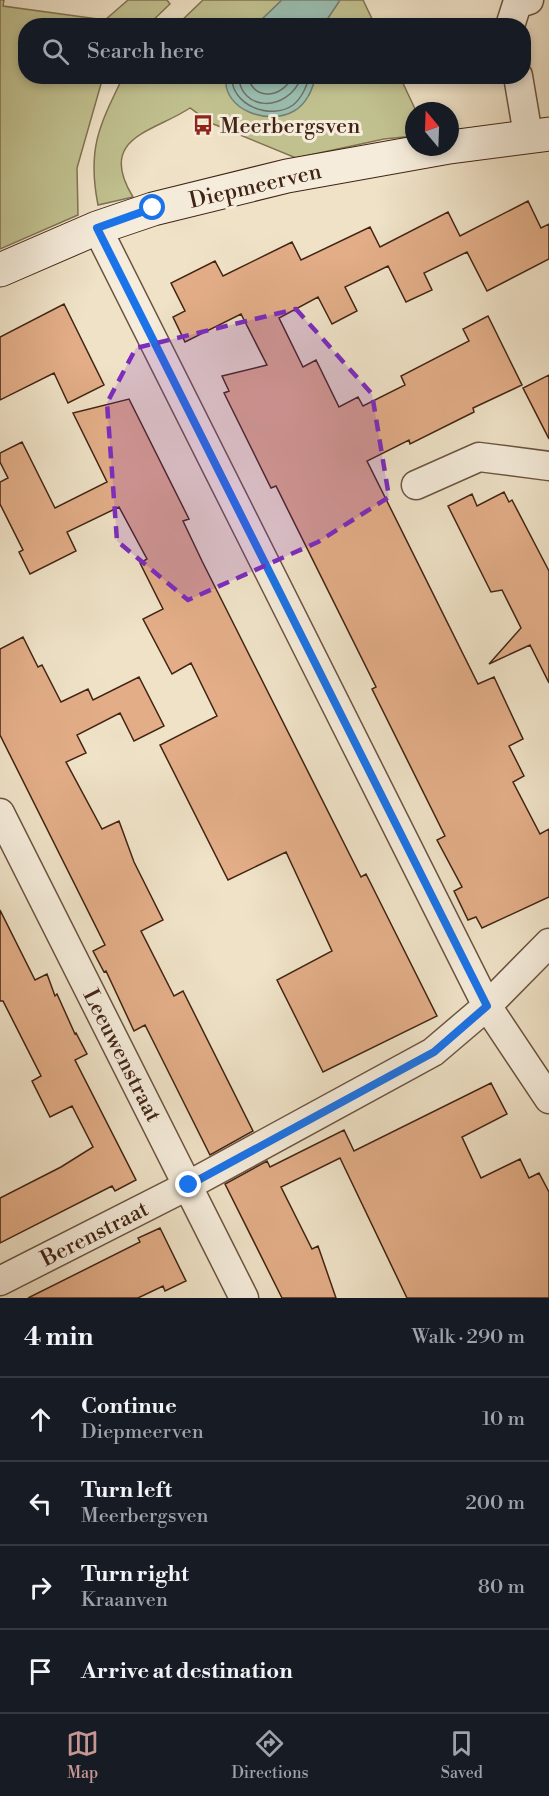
<!DOCTYPE html>
<meta charset="utf-8">
<style>
:root{--surface:#171b24;--page:#242831;--text:#f1f3f6;--muted:#9ea1a6;--line:#363941;--accent:#c59692}
body{margin:0;font-family:"Libre Bodoni",serif;background:var(--page);color:var(--text)}
.compass{position:absolute;left:405px;top:102px;width:54px;height:54px;border-radius:50%;background:var(--surface);box-shadow:0 3px 9px #0003;rotate:341deg}
.stop{position:absolute;width:18px;height:18px;margin:-14px;border:4px solid #1a73e8;border-radius:50%;background:#fff}
.stop.end{background:#1a73e8;border-color:#fff;box-shadow:0 2px 6px #0008}
.list{margin:0;padding:0;list-style:none}
h2{display:flex;justify-content:space-between;align-items:center;height:78px;margin:0;padding:0 24px;font-size:26px}
h2 small{font-size:20px;font-weight:400;color:var(--muted)}
.list li{display:grid;grid-template-columns:39px 1fr auto;gap:18px;align-items:center;box-sizing:border-box;height:84px;padding:0 24px;border-top:2px solid var(--line)}
.list b{display:block;font-size:22px;white-space:nowrap}
.list p{margin:0;font-size:20px;white-space:nowrap;color:var(--muted)}
.list em{font-size:20px;font-style:normal;color:var(--muted)}
.icon{flex:none;width:33px;height:33px;fill:none;stroke:currentColor;stroke-width:2;stroke-linecap:round;stroke-linejoin:round}
.map{position:relative;flex:none;width:549px;height:1298px;overflow:hidden}
.search{position:absolute;background:var(--surface);box-shadow:0 3px 9px #0003;left:18px;right:18px;top:18px;height:66px;display:flex;align-items:center;gap:15px;box-sizing:border-box;padding:0 21px;border-radius:24px;color:var(--muted);font-size:22px}
.sheet{height:414px;background:var(--surface)}
nav{display:flex;justify-content:space-around;align-items:center;box-sizing:border-box;height:84px;border-top:2px solid var(--line);background:var(--surface);font-size:16px;color:var(--muted)}
nav a{display:grid;justify-items:center;gap:3px}
nav .on{color:var(--accent)}
.map>svg:first-child{display:block}
.green{fill:#c1c190;stroke:#817252;stroke-width:1.5}
.water{fill:#9abeb1;stroke:#768072;stroke-width:1.5}
.lines{fill:none;stroke-linecap:round;stroke-linejoin:round}
.shore{stroke:#6e7162;stroke-width:1.5}
.building{fill:#e2ad87;stroke:#412414;stroke-width:1.5}
.street-casing{stroke:#6c5441;stroke-width:31}
.secondary-casing{stroke:#412414;stroke-width:35}
.street{stroke:#f5ecdb;stroke-width:28}
.secondary{stroke:#f5ecdb;stroke-width:33}
.route{stroke:#1a73e8;stroke-width:8}
.marked{fill:#7b2cbf;fill-opacity:0.2;stroke:#7b2cbf;stroke-width:4.5;stroke-dasharray:12 8;stroke-linejoin:round}
.labels{text-anchor:middle;stroke-width:6;stroke-linejoin:round;paint-order:stroke}
.poi-label{font-size:22px;fill:#412414;stroke:#f5ecdb;text-anchor:start}
.street-label{font-size:22px;fill:#412414;stroke:#f5ecdb}
</style>
<div class="map">
<svg width="549" height="1298" viewBox="0 0 549 1298">
<rect width="100%" height="100%" fill="#efe2c7"/>
<filter id="stains"><feTurbulence type="fractalNoise" baseFrequency=".00333" numOctaves="4"/><feColorMatrix values="0 0 0 0 .2 0 0 0 0 .09 0 0 0 0 .02 0 0 0 .5 -.17"/></filter>
<radialGradient id="worn" r=".72"><stop offset=".6" stop-color="#630" stop-opacity="0"/><stop offset="1" stop-color="#630" stop-opacity=".3"/></radialGradient>
<path class="green" d="M0 0H4L3 6 105 20 128 0H167L170 4 148 25 26 26V76L103 77 77 168 78 215 0 249Z
M203 0H282L256 25 176 26Z
M340 0H363L375 25 327 26 328 18Z
M123 77H226L225 83 309 95 316 77H400L416 111H414V136L384 139 296 158 211 123 190 108C154 132 96 137 133 197L98 205C87 149 99 126 123 77Z"/>
<path class="water" d="M282 0H340L328 18 327 25H256Z
M226 77V76L316 77C312 89 307 104 294 111 269 126 222 110 226 77Z"/>
<g class="lines">
<path class="shore" d="M232 76C230 105 271 121 293 105 302 98 306 87 310 76
M239 76C239 110 287 115 302 76
M248 76C253 102 284 98 292 76"/>
</g>
<path class="building" d="M528 201 541 228 549 224V259L487 291 467 252 424 273 432 290 406 302 388 266 345 287 357 311 332 324 318 297 279 318 303 367 316 360 339 407 358 397 363 406 405 385 401 376 469 341 463 329 488 316 522 385 473 408 474 412 410 444 409 440 367 461 478 684 494 677 523 739 509 746 524 776 513 782 540 834 549 829V897L482 928 476 917 468 920 454 891 462 887 437 840 445 836 372 689 376 687 276 486 271 488 224 393 229 391 222 376 267 365 241 314 185 342 173 317 185 311 171 283 215 261 223 276 292 242 301 260 370 227 380 247 448 212 460 236Z
M64 304 104 385 68 403 54 373 0 400V337Z
M549 375V439L523 388Z
M129 399 189 519 183 521 202 561 361 877 366 874 437 1016 323 1072 277 980 332 951 286 852 228 880 160 745 217 716 191 663 172 674 143 619 163 609 140 563 147 559 119 507 67 532 76 551 30 574 19 552 23 550 0 504V482L8 478 0 462V453L22 442 55 508 107 482 73 413Z
M504 492 509 502 512 500 549 571V683L530 645 489 664 521 628 502 590 491 592 448 506 472 494 477 506Z
M23 637 38 667 42 665 61 702 88 689 93 700 139 677 164 726 134 741 120 713 77 735 86 753 66 762 102 829 119 821 134 862 163 920 141 931 174 996 183 991 253 1131 210 1155 145 1025 134 1031 106 971 104 972 93 951 105 945 0 735V649Z
M0 910 35 980 47 974 55 996 57 994 75 1034 76 1033 87 1054 75 1060 136 1180 115 1191 112 1186 0 1243V1198L61 1167 93 1147 72 1106 50 1117 32 1081 41 1076 3 1001H0Z
M491 1083 507 1114 462 1137 481 1178 520 1159 529 1178 539 1173 549 1192V1298H407L340 1158 281 1187 312 1249 318 1246 336 1298H282L225 1184 267 1161 270 1167 344 1130 354 1151Z
M160 1228 186 1281 165 1291 163 1286 138 1298H28L140 1242 138 1238Z"/>
<g class="lines">
<g class="street-casing">
<path id="street" d="M510 26 517 4 529 0
M518 76 528 135
M97 228 487 1006 549 1099
M416 485 479 457 549 466
M0 813 244 1298
M0 1281 189 1185 433 1052 487 1006 549 943"/>
</g>
<g class="secondary-casing">
<path id="secondary" d="M450 147 549 134
M0 270 97 228 153 209 287 176 449 147"/>
</g>
<use href="#street" class="street"/>
<use href="#secondary" class="secondary"/>
</g>
<g class="lines">
<path class="route" d="M153 208 97 228 487 1006 434 1052 189 1185"/>
</g>
<path class="marked" d="M296 309 372 394 389 497 318 542 188 600 117 541 107 403 136 348Z"/>
<defs>
<g id="bus-bare" transform="scale(1.62)"><path d="M-5-6H5V4H4V6H2V4H-2V6H-4V4H-5ZM-3.5-4V0h7V-4ZM-3.5 1.2v1.5H-2V1.2ZM2 1.2v1.5H3.5V1.2Z" fill="#8f2418" stroke="#f5ecdb" stroke-width="2.5" paint-order="stroke"/></g>
</defs>
<g fill-rule="evenodd">
<use href="#bus-bare" x="203" y="125"/>
</g>
<g class="labels">
<g class="poi-label">
<text x="220" y="133">Meerbergsven</text>
</g>
<g class="street-label">
<text transform="translate(255 185) rotate(-13)" y="8">Diepmeerven</text>
<text transform="translate(123 1055) rotate(63)" y="8">Leeuwenstraat</text>
<text transform="translate(94 1233) rotate(-27)" y="8">Berenstraat</text>
</g>
</g>
<rect width="100%" height="100%" filter="url(#stains)"/>
<rect width="100%" height="100%" fill="url(#worn)"/>
</svg>
<svg class="compass" viewBox="-18 -18 36 36"><path d="M0-13l5 13h-10z" fill="#e53935"/><path d="M0 13l5-13h-10z" fill="#9ea1a6"/></svg>
<div class="stop" style="left:153px;top:208px"></div>
<div class="stop end" style="left:189px;top:1185px"></div>
<div class="search"><svg class="icon" aria-label="search" viewBox="0 0 24 24"><circle cx="10" cy="10" r="6"/><path d="M15 15l6 6"/></svg>Search here</div>
</div>
<section class="sheet">
<h2>4 min<small>Walk · 290 m</small></h2>
<ul class="list">
<li><svg class="icon" aria-label="ahead" viewBox="0 0 24 24"><path d="M12 20V5M6 11l6-6 6 6"/></svg><div><b>Continue</b><p>Diepmeerven</p></div><em>10 m</em></li>
<li><svg class="icon" aria-label="left" viewBox="0 0 24 24"><path d="M17 20v-9H6M10 6l-5 5 5 5"/></svg><div><b>Turn left</b><p>Meerbergsven</p></div><em>200 m</em></li>
<li><svg class="icon" aria-label="right" viewBox="0 0 24 24"><path d="M7 20v-9h11M14 6l5 5-5 5"/></svg><div><b>Turn right</b><p>Kraanven</p></div><em>80 m</em></li>
<li><svg class="icon" aria-label="arrive" viewBox="0 0 24 24"><path d="M6 21V4h12l-3 4 3 4H6"/></svg><div><b>Arrive at destination</b></div></li>
</ul>
</section>
<nav>
<a class="on"><svg class="icon" aria-label="map" viewBox="0 0 24 24"><path d="M3 6l6-2 6 2 6-2v14l-6 2-6-2-6 2zM9 4v14M15 6v14"/></svg>Map</a>
<a><svg class="icon" aria-label="directions" viewBox="0 0 24 24"><path d="M12 3l9 9-9 9-9-9zM9 14v-3h6M13 9l2 2-2 2"/></svg>Directions</a>
<a><svg class="icon" aria-label="saved" viewBox="0 0 24 24"><path d="M7 4h10v16l-5-4-5 4z"/></svg>Saved</a>
</nav>
